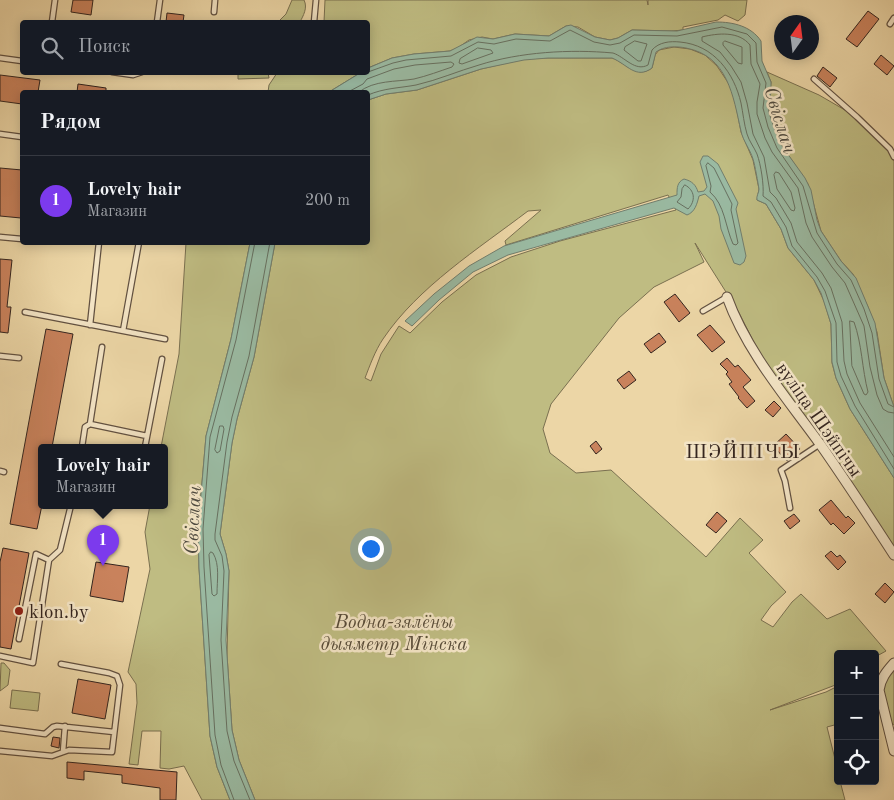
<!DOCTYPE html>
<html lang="ru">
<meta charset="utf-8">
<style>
:root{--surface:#171b24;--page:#20242c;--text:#f1f3f6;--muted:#9ea1a6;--line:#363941;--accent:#7c3aed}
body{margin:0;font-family:"Old Standard TT",serif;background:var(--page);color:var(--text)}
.controls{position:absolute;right:15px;bottom:15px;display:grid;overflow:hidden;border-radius:5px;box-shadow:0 2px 12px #0003}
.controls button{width:45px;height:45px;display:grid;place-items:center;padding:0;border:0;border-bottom:1px solid var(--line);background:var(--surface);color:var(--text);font:25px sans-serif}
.compass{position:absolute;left:774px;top:15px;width:45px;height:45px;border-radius:50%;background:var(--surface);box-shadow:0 2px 12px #0003;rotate:14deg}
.you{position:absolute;left:370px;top:548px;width:18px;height:18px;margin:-12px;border:4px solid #fff;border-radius:50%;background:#1a73e8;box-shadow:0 0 0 8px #1a73e833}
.badge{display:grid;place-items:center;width:32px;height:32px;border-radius:50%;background:var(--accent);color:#fff;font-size:16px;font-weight:700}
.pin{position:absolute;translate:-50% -41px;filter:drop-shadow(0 1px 2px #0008)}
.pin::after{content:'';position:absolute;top:26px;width:18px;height:15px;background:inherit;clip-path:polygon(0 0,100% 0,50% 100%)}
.popup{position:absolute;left:38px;top:444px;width:130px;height:65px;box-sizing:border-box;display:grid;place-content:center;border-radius:5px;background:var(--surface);filter:drop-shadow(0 1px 4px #0005);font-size:16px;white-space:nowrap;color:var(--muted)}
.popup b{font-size:19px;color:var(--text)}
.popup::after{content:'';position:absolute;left:50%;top:100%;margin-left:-10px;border:10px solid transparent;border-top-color:var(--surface)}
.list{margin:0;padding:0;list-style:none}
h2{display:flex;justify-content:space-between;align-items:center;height:65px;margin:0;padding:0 20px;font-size:21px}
h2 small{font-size:16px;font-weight:400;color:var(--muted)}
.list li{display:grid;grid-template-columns:32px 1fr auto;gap:15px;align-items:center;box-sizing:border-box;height:90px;padding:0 20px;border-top:1px solid var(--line)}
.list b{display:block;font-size:19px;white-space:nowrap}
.list p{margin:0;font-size:16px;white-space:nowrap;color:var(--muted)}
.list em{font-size:16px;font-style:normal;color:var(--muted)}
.icon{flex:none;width:28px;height:28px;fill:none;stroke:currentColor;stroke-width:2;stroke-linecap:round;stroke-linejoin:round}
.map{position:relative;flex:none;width:894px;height:800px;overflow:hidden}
.search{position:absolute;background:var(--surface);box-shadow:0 2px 12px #0003;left:20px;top:20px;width:350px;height:55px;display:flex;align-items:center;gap:12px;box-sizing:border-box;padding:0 18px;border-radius:5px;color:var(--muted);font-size:19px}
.panel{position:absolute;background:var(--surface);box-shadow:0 2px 12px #0003;left:20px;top:90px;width:350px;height:155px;border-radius:5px}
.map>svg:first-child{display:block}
.green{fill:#bfbc82;stroke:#7a7050;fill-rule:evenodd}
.water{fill:#9abaa2;stroke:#717e6e}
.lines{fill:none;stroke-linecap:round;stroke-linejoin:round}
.shore{stroke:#677060;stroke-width:1}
.building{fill:#c9825c;stroke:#34251f}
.lane-casing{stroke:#625141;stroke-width:7}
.street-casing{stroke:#625141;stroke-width:11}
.lane{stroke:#f3e4c5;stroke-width:4.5}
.street{stroke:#f3e4c5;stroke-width:9}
.poi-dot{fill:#8f2418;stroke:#f3e4c5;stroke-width:2}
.labels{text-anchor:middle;stroke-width:5;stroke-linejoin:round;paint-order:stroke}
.street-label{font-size:19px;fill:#34251f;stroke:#f3e4c5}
.poi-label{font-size:19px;fill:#34251f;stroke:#f3e4c5;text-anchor:start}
.park-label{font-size:19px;font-style:italic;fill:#574b38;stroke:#f3e4c5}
.water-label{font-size:20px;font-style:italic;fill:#4e4a40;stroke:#f3e4c5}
.neighbourhood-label{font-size:20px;letter-spacing:1px;fill:#34251f;stroke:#f3e4c5}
</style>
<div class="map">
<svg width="894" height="800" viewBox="0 0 894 800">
<rect width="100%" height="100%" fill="#ecd6a6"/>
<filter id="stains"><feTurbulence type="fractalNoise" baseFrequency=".004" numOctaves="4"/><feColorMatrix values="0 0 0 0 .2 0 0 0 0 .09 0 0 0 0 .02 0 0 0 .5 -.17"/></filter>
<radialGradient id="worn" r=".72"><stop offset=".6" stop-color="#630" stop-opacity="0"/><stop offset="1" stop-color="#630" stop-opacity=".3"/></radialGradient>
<path class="green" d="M292 0H304C308 8 303 16 300 22H278L286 14Z
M325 0H647L648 5V0H747L745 15 738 21 725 15 718 20 683 27V30L672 31 632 30 618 38 610 40 595 37 578 27 566 26 549 36 515 34 493 39 482 37 469 40 459 47 450 51 414 54 392 58 368 68V22H324Z
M674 47 690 49 705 55 717 66 731 87 736 106 741 132 753 160 759 189 757 200 766 204 781 229 788 248 814 280 824 301 831 324 832 363 836 378 850 409 894 478V546L824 443 788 397 760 354 738 311 695 243 704 262 654 287 619 318 551 404 543 429 550 453 576 473 611 470 706 557 740 518 763 540 749 553 786 592 771 606 761 620 773 627 792 602 801 594 827 619 850 609 886 651 875 657V654H838V684L770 710 826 692 838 686V724L827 727 838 771V781H840L845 800H255L239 760 232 730 227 655 229 571 226 554 220 534 232 443 237 419 254 357 275 243 368 242V100L386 94 417 90 481 69 524 59 548 58H612C626 63 637 79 652 68L655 55 659 50ZM668 195 676 210 560 241 511 257 476 275 442 302 410 333 399 326 381 354 371 381 365 378C370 365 375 351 383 339 418 287 478 249 528 211L541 210 505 241 506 245Z
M767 72 819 95 857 117 890 149 894 157V407L884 378 877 332 868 307 853 274 841 261 821 231 808 184 782 146 776 133 768 108 771 82Z
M238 73H268L269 78 238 79Z
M277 73H360L329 92H268L269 85Z
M186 243H250L231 339 206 436 198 529 199 568 210 736 217 767 230 800H202L184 766 169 769 160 768 161 731H142L138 765 129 764 137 703 136 684 128 672 150 569 145 532 150 505H164V447H161L179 354Z
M1 663H4L10 670 8 685 0 691Z
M894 668V725L891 723 883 691 885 682Z
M12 690 40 693 38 711 10 708Z"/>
<path class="water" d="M716 22C733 22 751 26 761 41L762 61 771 82V93L768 103 769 113 776 133 782 146 805 178 811 190 817 220 821 231 841 261 856 278 875 323 884 378 894 407V478L850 409 836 378 832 362 831 324 821 293 814 280 788 248 781 229 766 204 757 200C756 196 759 193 759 189 758 183 755 165 753 159 750 149 743 141 741 131 733 96 728 56 686 48 676 46 664 46 656 52L652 68C636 80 627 64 612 58H548L524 60 481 69 417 90 386 94 368 100V92H329L360 73 368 72V68L392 58 414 54 450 51 477 37 493 39 515 34 549 36 566 26 571 25 595 37 610 40 618 38 632 30 677 31Z
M703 156H708L718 164 738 203 736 209 746 256 744 262 740 265 734 263 721 229 719 216 713 201 705 194 699 196C697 204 695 212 687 215L674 208 508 255 473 272 439 300 412 326 405 321 434 294 469 266 504 246 677 195C677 188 677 182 684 179 692 181 696 185 698 192L704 191 707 187 700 162Z
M250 243H275L254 357 237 419 232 443 220 534 226 554 229 571 226 640 232 730 239 760 255 800H230L217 767 210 736 199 568 198 529 206 436 231 339Z"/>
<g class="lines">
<path class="shore" d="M635 41 647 44 641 61H638L624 50 625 47Z
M725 41 742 47V64L738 63 723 45V43Z
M478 48 491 50 493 53 462 64 459 63 460 59Z
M368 72 393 63 406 60 451 56 478 42 494 44 516 39 550 41 570 30 594 42 610 45 620 43 634 35 677 36 722 27 747 34 756 43 757 62 766 83 763 108 768 127 777 148 803 186 817 233 837 264 851 280 864 309 872 333 879 379 888 404 894 407
M348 92 363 84 367 79 394 69 415 65 451 62 454 64 452 67C440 71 427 76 414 79 396 82 374 80 359 92
M368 95C384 88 400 88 416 85 438 80 458 71 479 65 520 52 570 49 613 53 625 57 635 72 648 65L652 50C659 42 670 41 680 42 714 45 734 73 741 103 743 113 744 124 747 134 749 141 754 147 757 154 761 165 764 185 763 196L771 202 786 227 792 246 817 277 825 291 836 323 837 362 841 376 855 406 894 469
M708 163 714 168 732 204 731 210 738 243 736 245 733 244C725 226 725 205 710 192L711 186 706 166Z
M776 172 779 173 791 192 795 208 794 211 791 210 777 189 774 175Z
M685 185C695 190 696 201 688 209L677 202 681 197 682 189Z
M850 321 854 322C862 344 862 369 868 392L866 395 864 394 852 366Z
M894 413 888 412 883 409 877 395 870 367 864 326 845 283 832 267 812 237 806 223 798 188 772 152 765 138 757 114V102L760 84 751 64 750 45C739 31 718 33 702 37V41L720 52 731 66 741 82 747 103 753 134 764 157 770 192 776 198 791 223 797 242 822 273 831 288 842 322 844 361 847 374 860 403 894 457
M220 426H223L224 429 220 451 217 453 215 450Z
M211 552 213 553C220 565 217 580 217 594L214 596 212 594 209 555Z
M234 800 221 765 215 735 204 567 203 529 210 437 236 340 255 242
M250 800 234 761 227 731 221 640 224 571 222 556 215 540V534L227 442 232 417 249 356 270 242"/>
</g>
<path class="building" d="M73 0H93L91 15 71 12Z
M868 11 879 19 857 47 846 39Z
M167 13 184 15 183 22H166Z
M881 55 894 66 887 75 874 64Z
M823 67 837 78 830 87 817 76Z
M0 75 40 80 38 92H22V104L0 101Z
M78 84 106 88V92H77Z
M0 168 22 170 21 218 0 216Z
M0 259 12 260 7 307H11L8 333 0 332Z
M675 294 690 313 679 322 664 302Z
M710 325 725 342 712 352 697 335Z
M46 329 73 334 52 447H42V505L37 529 10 524Z
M659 333 666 342 651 353 644 344Z
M727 358 735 367 738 365 751 380 743 387 755 401 747 408 738 398 739 397 729 384 732 382 726 374 728 372 720 364Z
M629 371 636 380 624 389 617 380Z
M774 401 781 408 773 417 765 410Z
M786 434 800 449 787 461 773 446Z
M596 441 602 449 596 454 590 446Z
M831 500 846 518 848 516 855 523 844 534 833 523 831 525 819 510Z
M717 512 727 521 716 533 706 525Z
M794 514 800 521 790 529 784 521Z
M3 548 29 553 11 649 0 647V562Z
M831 551 837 557 840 555 846 562 838 570 825 556Z
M96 562 129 567 123 602 90 596Z
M885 583 894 592 885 603 875 594Z
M78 679 111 685 105 719 72 713Z
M53 737 60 738 59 748 51 746Z
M67 762 177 772 176 800H160V788L122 783V775L84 771V780L67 778Z"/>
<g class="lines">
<g class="lane-casing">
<path id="lane" d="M214 12 215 0
M52 22 55 0
M157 22 160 0
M314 22 316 0
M890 24 894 18
M0 58 22 61
M112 72 133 75 142 72
M814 79 857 117 890 149 894 157
M0 134 22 137
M0 237 22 239
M703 311 727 297
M25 312 165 339
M90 325 99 242
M123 331 139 242
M0 356 19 358
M90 424 147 436
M82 447 85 427 90 424 102 347
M145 447 162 359
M0 471 4 472
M790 508 785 481 781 470 820 444
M19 639 36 554 49 560
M0 656 33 663 49 560 60 550 71 505
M0 728 45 734 53 727 57 726 114 732
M0 751 52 756 69 750 112 752 120 685 117 676 109 673 61 664
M63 752 65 726"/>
</g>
<g class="street-casing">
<path id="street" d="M727 297C747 352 786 397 820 444 846 481 870 518 894 555
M894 663C886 672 881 678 879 690L894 751"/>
</g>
<use href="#lane" class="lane"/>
<use href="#street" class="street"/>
</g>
<circle class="poi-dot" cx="19" cy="611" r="5"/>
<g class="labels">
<g class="street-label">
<text transform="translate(820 419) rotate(55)" y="7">вуліца Шэйпічы</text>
</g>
<g class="poi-label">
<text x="29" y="618">klon.by</text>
</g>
<g class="park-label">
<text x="394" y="628">Водна-зялёны<tspan x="394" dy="22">дыяметр Мінска</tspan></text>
</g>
<g class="water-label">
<text transform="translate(781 120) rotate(73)" y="7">Свіслач</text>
<text transform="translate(192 520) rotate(-87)" y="7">Свіслач</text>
</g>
<g class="neighbourhood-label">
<text x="743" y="458">ШЭЙПІЧЫ</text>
</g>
</g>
<rect width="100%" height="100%" filter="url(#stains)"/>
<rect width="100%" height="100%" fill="url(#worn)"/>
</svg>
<div class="controls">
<button>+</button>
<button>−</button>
<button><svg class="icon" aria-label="locate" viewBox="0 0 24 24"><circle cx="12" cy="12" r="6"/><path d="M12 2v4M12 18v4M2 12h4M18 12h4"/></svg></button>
</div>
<svg class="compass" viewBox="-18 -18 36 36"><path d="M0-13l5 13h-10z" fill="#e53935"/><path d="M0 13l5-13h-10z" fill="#9ea1a6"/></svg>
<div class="you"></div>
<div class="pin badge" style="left:103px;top:566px">1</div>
<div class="popup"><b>Lovely hair</b>Магазин</div>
<div class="search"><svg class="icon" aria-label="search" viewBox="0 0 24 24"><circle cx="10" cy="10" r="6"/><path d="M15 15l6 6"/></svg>Поиск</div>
<section class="panel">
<h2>Рядом<small></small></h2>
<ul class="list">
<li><span class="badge">1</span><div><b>Lovely hair</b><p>Магазин</p></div><em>200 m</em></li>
</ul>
</section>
</div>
